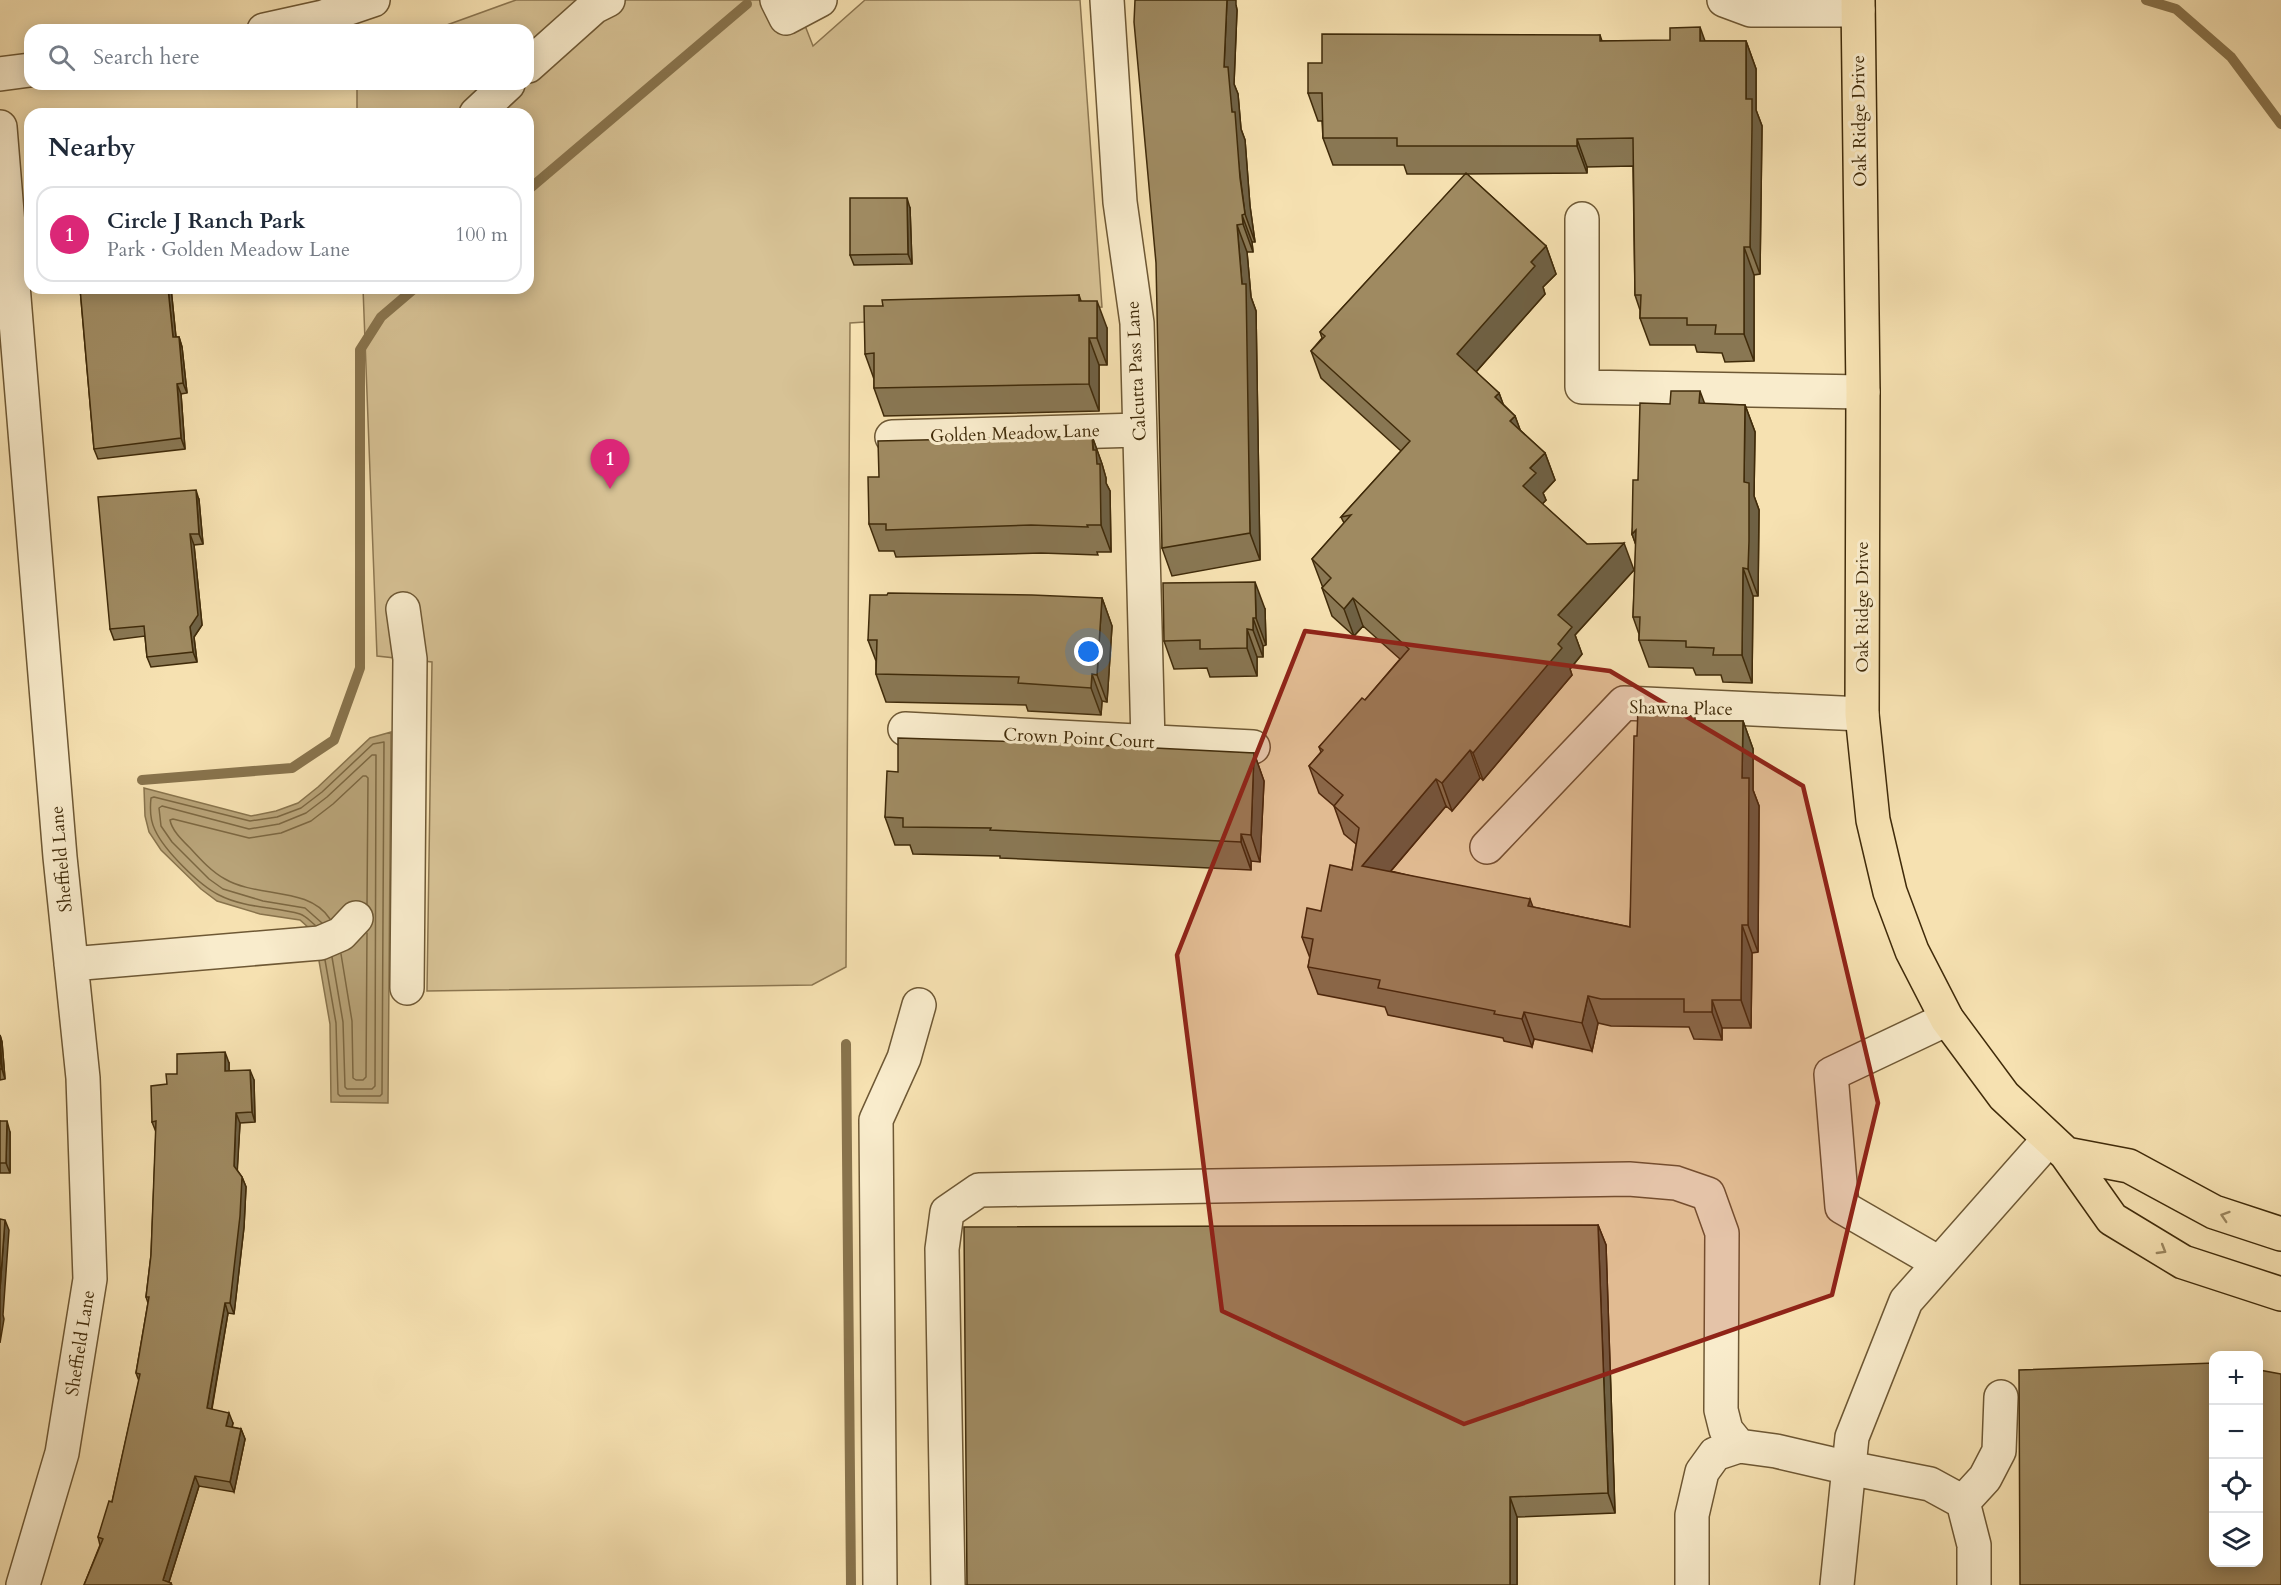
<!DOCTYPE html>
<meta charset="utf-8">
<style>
:root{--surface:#fff;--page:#f2f2f3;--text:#1f2937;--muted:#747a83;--line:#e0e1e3;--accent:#db2777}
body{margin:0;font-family:Cardo,serif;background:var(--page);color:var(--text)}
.controls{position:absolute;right:18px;bottom:18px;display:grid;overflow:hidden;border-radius:12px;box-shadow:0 3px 15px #0003}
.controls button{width:54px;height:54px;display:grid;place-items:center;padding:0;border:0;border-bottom:2px solid var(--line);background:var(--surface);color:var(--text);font:30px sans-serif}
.you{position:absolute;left:1089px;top:652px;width:21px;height:21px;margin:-15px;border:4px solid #fff;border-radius:50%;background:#1a73e8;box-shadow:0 0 0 9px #1a73e833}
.badge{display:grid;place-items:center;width:39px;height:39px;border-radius:50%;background:var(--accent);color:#fff;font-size:20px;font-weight:700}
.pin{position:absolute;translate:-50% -50px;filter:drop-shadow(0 2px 3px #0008)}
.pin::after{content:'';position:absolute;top:32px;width:21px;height:18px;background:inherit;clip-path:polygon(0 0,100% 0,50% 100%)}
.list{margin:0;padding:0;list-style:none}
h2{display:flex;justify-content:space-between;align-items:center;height:78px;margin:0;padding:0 24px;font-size:26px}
h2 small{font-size:20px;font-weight:400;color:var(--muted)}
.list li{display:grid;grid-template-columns:39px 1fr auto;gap:18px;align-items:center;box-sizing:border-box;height:96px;margin:0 12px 12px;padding:0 12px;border:2px solid var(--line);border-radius:18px}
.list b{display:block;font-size:22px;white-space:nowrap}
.list p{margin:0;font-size:20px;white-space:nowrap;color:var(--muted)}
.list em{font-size:20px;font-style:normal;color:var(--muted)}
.icon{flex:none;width:33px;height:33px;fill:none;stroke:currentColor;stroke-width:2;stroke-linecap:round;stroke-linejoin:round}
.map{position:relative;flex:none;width:2281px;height:1585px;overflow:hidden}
.search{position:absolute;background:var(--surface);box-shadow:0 3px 15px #0003;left:24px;top:24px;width:510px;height:66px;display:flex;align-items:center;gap:15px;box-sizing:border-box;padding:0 21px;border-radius:18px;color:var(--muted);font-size:22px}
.panel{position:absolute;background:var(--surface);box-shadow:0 3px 15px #0003;left:24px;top:108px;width:510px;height:186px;border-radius:18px}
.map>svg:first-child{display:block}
.green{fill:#d7c295;stroke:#8c7650;stroke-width:1.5}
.water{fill:#b8a378;stroke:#88734c;stroke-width:1.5}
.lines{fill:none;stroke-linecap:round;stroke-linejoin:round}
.shore{stroke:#7c6741;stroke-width:1.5}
.stream{stroke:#88734c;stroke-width:10}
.minor-casing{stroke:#6e5834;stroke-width:36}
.major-casing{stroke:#402b0a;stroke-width:36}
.minor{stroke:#f9eccc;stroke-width:33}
.major{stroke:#f6e1b1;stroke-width:33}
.wall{fill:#897753;stroke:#402b0a;stroke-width:1.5}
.shaded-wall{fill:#6f6144;stroke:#402b0a;stroke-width:1.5}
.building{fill:#9f8a61;stroke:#402b0a;stroke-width:1.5}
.oneway{stroke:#9b865e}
.marked{fill:#8f2418;fill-opacity:0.2;stroke:#8f2418;stroke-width:4.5;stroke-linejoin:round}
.labels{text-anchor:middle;stroke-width:6;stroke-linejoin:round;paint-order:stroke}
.street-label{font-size:18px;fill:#402b0a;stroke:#f9eccc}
</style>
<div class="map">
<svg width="2281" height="1585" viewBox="0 0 2281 1585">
<rect width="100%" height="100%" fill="#f6e1b1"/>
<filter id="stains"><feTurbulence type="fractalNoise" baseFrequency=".00333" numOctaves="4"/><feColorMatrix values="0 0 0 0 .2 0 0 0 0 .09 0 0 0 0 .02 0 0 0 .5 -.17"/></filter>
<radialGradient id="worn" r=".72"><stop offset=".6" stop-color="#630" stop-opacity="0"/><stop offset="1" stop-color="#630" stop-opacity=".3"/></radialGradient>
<path class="green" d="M516 0H795L813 46 865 0H1080L1102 307 850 323 846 967 812 985 427 991 432 662 377 656 363 288H528V114H357V84H528V30H433Z"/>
<path class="water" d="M391 732 388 1103 331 1102 330 1024 318 955 310 929 300 920 260 914 217 901 201 889 161 850 149 832 145 816 144 788 251 816 276 811 298 803 318 787 370 738Z"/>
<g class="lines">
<path class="shore" d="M330 919C309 886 257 898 225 879 212 872 201 860 191 849 183 841 172 831 170 820L173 819 249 838 281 833 311 821 333 804 363 776H366L368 778 367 904
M322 923 305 908 263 901 223 889 209 879 172 842 161 826 159 808 162 806 249 829 279 824 306 813 327 797 372 755H376L375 1086 372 1089H347L345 1087 343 1022 332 957
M315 925C310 921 306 916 300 914 275 907 244 908 219 895 199 885 164 850 155 830 150 820 150 807 151 798L154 797 250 821 277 817 301 808 322 792 373 744 384 742 382 1094 380 1096H340L338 1094 336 1023 325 960
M341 954 352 1021 353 1078 356 1080H363L366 1077 367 933"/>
<path class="stream" d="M2146 0 2176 9 2231 57 2281 124
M528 190 747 4
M142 780 292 768 334 740 360 668V350L381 317 415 288
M846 1044 851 1585"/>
<g class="minor-casing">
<path id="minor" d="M777 0 786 18 820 0
M1107 0 1120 202 1137 323 1148 742
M1724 0 1751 10H1858
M264 30 323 17 373 0
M528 66 594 7 608 0
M0 74 30 70
M476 114 508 84
M0 127 60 857 83 1078 90 1279 62 1453 23 1585
M1582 219V387L1863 392
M892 437 1139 430
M403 609 410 659 407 988
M905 729 1253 747
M1487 847 1624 703 1862 714
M71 964 320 943 341 934 356 918
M1939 1263 1842 1207 1831 1074 1947 1019
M1963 1502 1985 1478 1999 1451 2001 1397
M880 1585 876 1120 904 1058 919 1005
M948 1585 942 1249 947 1212 979 1190 1629 1179 1676 1183 1708 1194 1722 1233 1721 1410 1726 1430 1739 1446
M1692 1585V1515L1702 1472 1715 1454 1739 1446 1776 1451 1849 1468 1930 1484 1963 1502 1974 1545V1585
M1837 1585 1852 1437 1906 1301 2049 1139"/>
</g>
<g class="major-casing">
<path id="major" d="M1858 0 1863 392 1862 714 1873 820 1890 892 1912 951 1947 1019 2004 1096 2066 1154 2112 1219 2183 1262 2281 1294
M2066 1154 2129 1166 2214 1212 2281 1234"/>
</g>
<use href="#minor" class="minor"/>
<use href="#major" class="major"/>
</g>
<path class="wall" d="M1236 5 1237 10 1234 84 1238 94 1241 129 1245 140 1250 206 1255 242H1252L1253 252H1247L1251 297 1256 311 1260 560 1172 576 1162 548Z
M1600 35 1602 41H1746L1756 69V110L1762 126 1760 274 1754 275V361L1725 362 1722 353 1697 352 1695 345H1650L1640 318V310L1635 295 1633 166 1587 167V173L1467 174 1546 246 1556 274 1543 287 1545 294 1476 372 1499 393 1503 404 1515 416 1520 430 1545 453 1555 480 1543 493 1546 500 1542 504 1587 544 1634 570 1575 635 1582 654 1570 669 1572 675 1483 780 1480 778 1452 811 1446 806 1391 871 1533 907 1630 927 1637 736 1669 715 1697 721H1743L1753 749V790L1759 806 1758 952 1752 953 1751 1028H1722V1040L1694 1039 1689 1027 1611 1026 1598 1023 1592 1051 1534 1039 1532 1047 1504 1041 1503 1038 1388 1015 1385 1007 1318 994 1308 967 1310 958 1302 937 1352 870 1356 844 1344 834 1334 806 1319 793 1309 766 1321 752 1319 747 1365 700 1400 659 1363 626 1354 636 1332 616 1322 588H1323L1312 559 1344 523 1341 517 1401 451 1321 378 1311 351 1322 338 1320 332 1466 174H1407L1404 165H1333L1323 138 1322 121H1318L1308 93Z
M910 208 912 264 854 265 850 255Z
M80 288H171L176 337H179L182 347 187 393 181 394 185 449 98 459 94 449Z
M1079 295 1081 301 1107 328V365H1099V411L884 416 874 388V379L865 354Z
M1670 404H1704L1745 405 1755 432 1754 496 1759 510 1758 596H1753L1752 683 1723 682 1721 675H1696L1693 668 1649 667 1639 640V634L1633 617 1636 545 1632 534 1638 480Z
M1092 436 1102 464 1106 478V483L1110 491 1111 552H1097L1098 555 1041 553 896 557 894 551H879L869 524 879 477Z
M199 500 203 544 194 545 202 625 194 637 197 662 151 667 147 657 145 636 114 640 110 629Z
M1102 598 1112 626 1107 702 1102 701 1101 715 1028 711 1026 705 886 702 876 674V661L868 640Z
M1265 609 1266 645 1263 646V657H1257V676L1210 677 1207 668 1174 669 1164 641Z
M1254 753 1264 781 1260 862 1251 861V870L1000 858V856L913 854 910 845H895L885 817 898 772Z
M0 1035 2 1042 5 1079 0 1080Z
M229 1063V1071L254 1080 255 1122 240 1123 237 1170 242 1177 246 1187 244 1227 234 1314 228 1313 212 1409 233 1423 232 1427 241 1429 245 1439 234 1492 199 1486 169 1582 171 1583 172 1585H84L100 1545 98 1537 112 1502 139 1381 136 1373 148 1303 146 1297 151 1255 156 1132 152 1122 167 1084 177 1074Z
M0 1121 10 1132V1173H0Z
M1598 1225 1606 1245 1615 1513 1517 1517V1585H967Z"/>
<path class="shaded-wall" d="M1227 0H1236V5L1237 10 1234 84 1238 94 1241 129 1245 140 1250 206 1255 242 1245 214 1232 112 1224 67Z
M1700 27 1710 55 1700 41Z
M1746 41 1756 69V110L1762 126 1760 274 1750 247 1746 99Z
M1577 139 1587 167V173L1577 146Z
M907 198 910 208 912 264 908 254Z
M1242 215 1252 242 1253 252 1243 224Z
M1237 225 1247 252 1251 297 1256 311 1260 560 1250 533 1242 284Z
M1546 246 1556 274 1543 287 1545 294 1467 382 1457 354 1531 262Z
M1744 247 1754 275V361L1744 334Z
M168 288H171L177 348 173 337Z
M1097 301 1107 328V365L1097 338Z
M179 337 182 347 187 393 183 383Z
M1089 338 1099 365V411L1089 384Z
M177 384 181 394 185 449 181 438Z
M1700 391 1710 418 1699 403Z
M1499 393 1509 420 1495 397Z
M1745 405 1755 432 1754 496 1759 510 1758 596 1748 569 1744 482Z
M1515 416 1525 443 1510 421Z
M1092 436 1102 464 1106 478V483L1110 491 1111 552 1101 525Z
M1545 453 1555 480 1543 493 1546 500 1533 514 1523 486 1530 468Z
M196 490 199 500 203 544 199 534Z
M1636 530 1642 562 1632 534Z
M190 534 194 545 202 625 194 637 197 662 193 652 190 627Z
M1624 543 1634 570 1575 635 1582 654 1570 669 1572 675 1483 780 1473 753 1558 644V615Z
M1743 568 1753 596 1752 683 1742 655Z
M1255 582 1265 609 1266 645 1256 618Z
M1102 598 1112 626 1107 702 1097 675Z
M1353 598 1363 626 1354 636 1344 609Z
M1253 618 1263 646V657L1253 630Z
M1247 629 1257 657V676L1247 648Z
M1092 674 1102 701 1101 715 1091 688Z
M1743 721 1753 749V790L1759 806 1758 952 1748 925 1742 778Z
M1470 750 1480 778 1452 811 1442 783Z
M1254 753 1264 781 1260 862 1251 835Z
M1436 779 1446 806 1372 893 1362 866Z
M1241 834 1251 861V870L1241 842Z
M1530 899 1540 926 1528 906Z
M1742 925 1752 953 1751 1028 1741 1000Z
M1588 996 1598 1023 1592 1051 1582 1023Z
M1712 1000 1722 1028V1040L1712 1012Z
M1524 1012 1534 1039 1532 1047 1522 1019Z
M0 1035 2 1042 5 1079 2 1069Z
M225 1052 229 1063V1081L225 1071Z
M250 1070 254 1080 255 1122 252 1112Z
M236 1113 240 1123 237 1176 234 1166Z
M7 1121 10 1132V1173L6 1163Z
M242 1177 246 1187 244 1227 234 1314 230 1303Z
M5 1220 9 1230 3 1315 4 1319 0 1343V1289Z
M1598 1225 1606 1245 1615 1513 1608 1493Z
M225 1303 228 1313 210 1418 207 1408Z
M229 1413 233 1423 230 1436 226 1426Z
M241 1429 245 1439 234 1492 230 1482Z
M195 1476 199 1486 168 1585 163 1580Z
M1510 1497 1517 1517V1585H1510Z"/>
<path class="building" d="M1135 0H1227L1224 67H1228L1232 112H1235L1240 178 1245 214 1242 215 1243 224 1237 225 1242 284H1246L1250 533 1162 548 1156 263 1134 22Z
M1700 27V41H1746V99H1752V127L1750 247H1744V334H1715L1716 325H1687V318H1640L1641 295H1635L1633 138 1577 139V146H1397V138H1323L1322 93H1308V63H1322V34L1600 35V41L1670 40V28Z
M1466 173 1546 246 1531 262 1535 266 1457 354 1499 393 1495 397 1515 416 1510 421 1545 453 1530 468 1536 473 1523 486 1587 544 1624 543 1558 615 1572 627 1558 644 1562 648 1473 753 1470 750 1442 783 1436 779 1362 866 1530 899 1528 906 1630 927 1634 736H1637L1638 708H1667V715L1695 716V721H1743L1742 778H1749L1748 925H1742L1741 1000H1712V1012H1684V999H1601L1588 996 1582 1023 1524 1012 1522 1019 1494 1014 1495 1011 1378 988 1380 980 1308 967 1313 939 1302 937 1307 908 1321 911 1330 865 1352 870 1359 828 1334 806 1343 795 1309 766 1323 750 1319 747 1362 698 1365 700 1409 649 1353 598 1344 609 1322 588 1331 578 1312 559 1351 515 1341 517 1410 441 1311 351 1325 336 1320 332Z
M850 198H907L908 254 850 255Z
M80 288H168L173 337H179L183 383 177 384 181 438 94 449Z
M1079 295V301H1097V338H1089V384L874 388V353L865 354 864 306H883L882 300Z
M1671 391H1700L1699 403 1745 405 1744 482 1749 483V541L1748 569 1743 568 1742 655H1713L1714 648 1686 647V641L1639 640 1640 617H1633L1636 530 1632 534 1633 480H1638L1640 403 1670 404Z
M1092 436 1093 450H1096L1097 464H1100L1101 525H1087L1088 527 1031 525 886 530V524H869L868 477H879L878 441Z
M196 490 199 534H190L198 615 190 627 193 652 147 657 144 626 110 629 98 497Z
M1255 582 1256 618H1253V630L1247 629V648L1200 649V640L1164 641 1163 583Z
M888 593 1032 595 1102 598 1097 675 1092 674 1091 688 1018 683 1019 677 876 674 877 640H868L870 595H887Z
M898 738 1055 743 1254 753 1251 835 1241 834V842L990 830 991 828 903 827V818L885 817 887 771 898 772Z
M0 1048 2 1069H0Z
M225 1052V1071L250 1070 252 1112 236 1113 234 1166 242 1177 240 1216 230 1303H225L207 1408 229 1413 226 1426 241 1429 230 1482 195 1476 163 1580 171 1583 170 1585H84L103 1539 98 1537 109 1501 112 1502 140 1374 136 1373 149 1297H146L151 1255 156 1121 152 1122 151 1086 167 1084 166 1074H177V1054Z
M0 1121H7L6 1163H0Z
M0 1219 5 1220 0 1289Z
M1598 1225 1608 1493 1510 1497V1585H967L964 1227Z
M2214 1363V1563H2259V1370L2281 1374V1585H2020L2019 1370Z"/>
<defs><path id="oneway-chevron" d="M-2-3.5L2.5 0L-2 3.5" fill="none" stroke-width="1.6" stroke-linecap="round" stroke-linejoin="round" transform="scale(1.5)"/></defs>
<g class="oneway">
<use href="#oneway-chevron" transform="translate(2225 1216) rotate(-162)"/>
<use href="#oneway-chevron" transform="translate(2162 1250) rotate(31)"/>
</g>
<path class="marked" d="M1305 631 1610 671 1803 786 1878 1103 1832 1295 1464 1424 1222 1311 1177 955Z"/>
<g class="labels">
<g class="street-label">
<text transform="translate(1859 121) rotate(-91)" y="6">Oak Ridge Drive</text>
<text transform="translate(1136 371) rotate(-93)" y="6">Calcutta Pass Lane</text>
<text transform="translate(1015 433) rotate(-2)" y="6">Golden Meadow Lane</text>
<text transform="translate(1862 607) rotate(-90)" y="6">Oak Ridge Drive</text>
<text transform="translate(1681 708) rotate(1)" y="6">Shawna Place</text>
<text transform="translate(1079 738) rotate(3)" y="6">Crown Point Court</text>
<text transform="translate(61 859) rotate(-95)" y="6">Sheffield Lane</text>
<text transform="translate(80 1343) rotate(-81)" y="6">Sheffield Lane</text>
</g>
</g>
<rect width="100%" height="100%" filter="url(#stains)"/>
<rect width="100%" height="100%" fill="url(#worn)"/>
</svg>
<div class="controls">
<button>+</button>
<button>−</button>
<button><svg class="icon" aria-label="locate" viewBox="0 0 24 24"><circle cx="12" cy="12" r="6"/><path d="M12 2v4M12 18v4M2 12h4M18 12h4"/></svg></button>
<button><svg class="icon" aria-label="layers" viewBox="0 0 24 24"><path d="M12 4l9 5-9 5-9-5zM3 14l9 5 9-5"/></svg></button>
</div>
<div class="you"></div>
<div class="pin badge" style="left:610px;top:489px">1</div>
<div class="search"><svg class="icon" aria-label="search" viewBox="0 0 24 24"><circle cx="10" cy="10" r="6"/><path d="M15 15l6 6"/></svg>Search here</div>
<section class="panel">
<h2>Nearby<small></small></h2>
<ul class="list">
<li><span class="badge">1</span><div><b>Circle J Ranch Park</b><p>Park · Golden Meadow Lane</p></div><em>100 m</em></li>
</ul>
</section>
</div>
